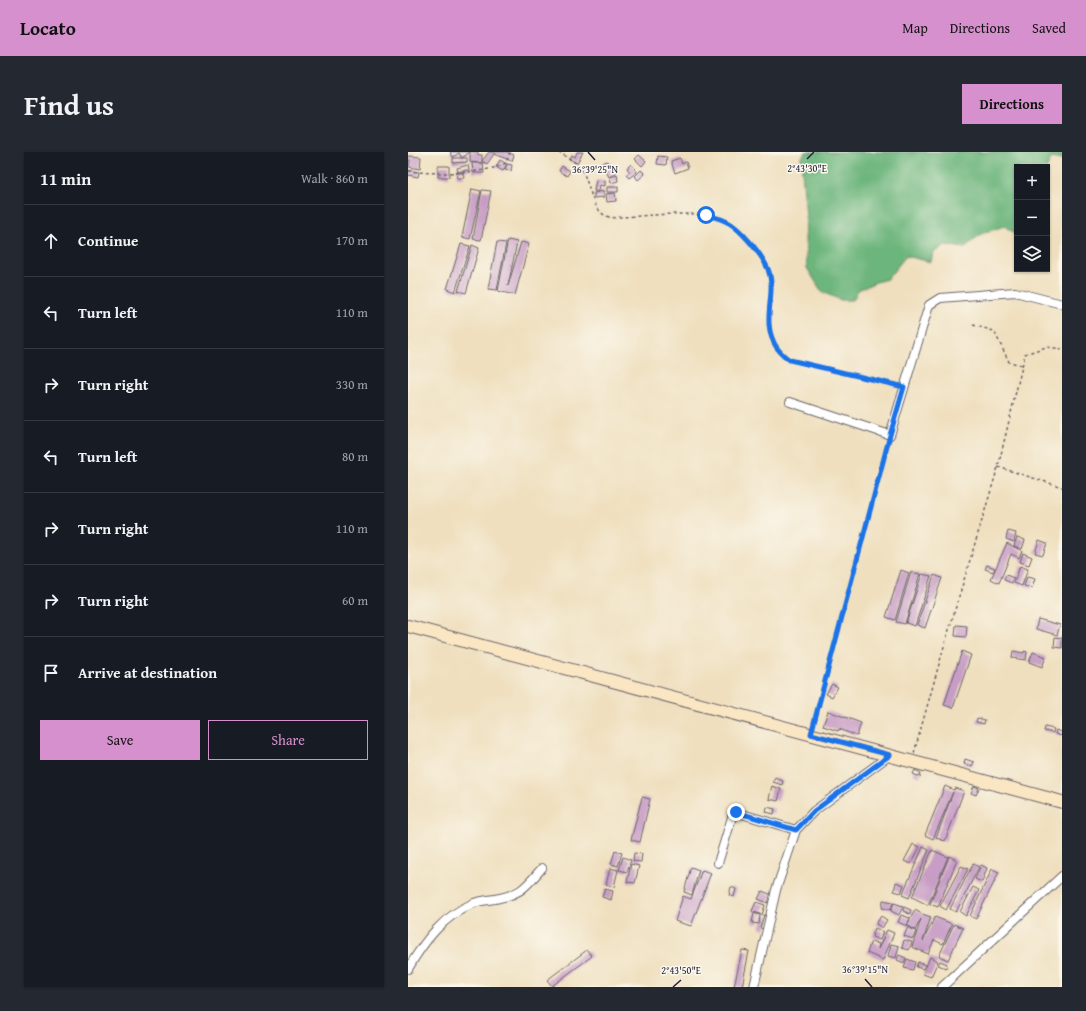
<!DOCTYPE html>
<meta charset="utf-8">
<style>
:root{--surface:#171b24;--page:#242831;--text:#f1f3f6;--muted:#9ea1a6;--line:#363941;--accent:#d690ce}
body{margin:0;font-family:"Gentium Book Plus",serif;background:var(--page);color:var(--text)}
.controls{position:absolute;right:12px;top:12px;display:grid;overflow:hidden;border-radius:0px;box-shadow:0 1px 3px #0004}
.controls button{width:36px;height:36px;display:grid;place-items:center;padding:0;border:0;border-bottom:1px solid var(--line);background:var(--surface);color:var(--text);font:20px sans-serif}
.stop{position:absolute;width:12px;height:12px;margin:-9px;border:3px solid #1a73e8;border-radius:50%;background:#fff}
.stop.end{background:#1a73e8;border-color:#fff;box-shadow:0 1px 4px #0008}
.list{margin:0;padding:0;list-style:none}
h2{display:flex;justify-content:space-between;align-items:center;height:52px;margin:0;padding:0 16px;font-size:17px}
h2 small{font-size:13px;font-weight:400;color:var(--muted)}
.list li{display:grid;grid-template-columns:26px 1fr auto;gap:12px;align-items:center;box-sizing:border-box;height:72px;padding:0 16px;border-top:1px solid var(--line)}
.list b{display:block;font-size:15px;white-space:nowrap}
.list em{font-size:13px;font-style:normal;color:var(--muted)}
.actions{display:flex;gap:8px;padding:12px 16px}
.actions a{flex:1;padding:9px 0;border:1px solid var(--accent);border-radius:0px;text-align:center;font-size:14px;color:var(--accent)}
.actions .main{background:var(--accent);color:#111}
.icon{flex:none;width:22px;height:22px;fill:none;stroke:currentColor;stroke-width:2;stroke-linecap:round;stroke-linejoin:round}
.map{position:relative;flex:none;width:654px;height:835px;overflow:hidden;border-radius:0px}
header{display:flex;align-items:center;gap:24px;box-sizing:border-box;height:56px;padding:0 20px;background:var(--accent);color:#111}
header strong{font-size:19px}
nav{display:flex;gap:22px;margin-inline-start:auto;font-size:14px}
.intro{display:flex;align-items:center;justify-content:space-between;box-sizing:border-box;height:96px;padding:0 24px}
h1{margin:0;font-size:28px}
.button{padding:10px 18px;border-radius:0px;background:var(--accent);color:#111;font-size:14px;font-weight:700}
main{display:flex;gap:24px;padding:0 24px}
aside{flex:1;background:var(--surface);border-radius:0px;box-shadow:0 1px 3px #0004}
.map>svg:first-child{display:block}
.forest{fill:#6cb57b;stroke:#476c5b}
.building{fill:#c79cc5}
.lines{fill:none;stroke-linecap:round;stroke-linejoin:round}
.minor-casing{stroke:#6a6469;stroke-width:10}
.secondary-casing{stroke:#6a6469;stroke-width:14}
.path{stroke:#6a6469;stroke-width:1.5;stroke-dasharray:3 3;stroke-linecap:butt}
.minor{stroke:#fff;stroke-width:8}
.secondary{stroke:#fbe6c4;stroke-width:12}
.route{stroke:#1a73e8;stroke-width:5}
.ticks{fill:none;stroke:#22223b;stroke-width:1.5}
.ticks-label{font-size:10px;text-anchor:middle;fill:#22223b;stroke:#fbf7ec;stroke-width:3;stroke-linejoin:round;paint-order:stroke}
</style>
<header>
<strong>Locato</strong>
<nav><a>Map</a><a>Directions</a><a>Saved</a></nav>
</header>
<div class="intro"><h1>Find us</h1><a class="button">Directions</a></div>
<main>
<aside>
<h2>11 min<small>Walk · 860 m</small></h2>
<ul class="list">
<li><svg class="icon" aria-label="ahead" viewBox="0 0 24 24"><path d="M12 20V5M6 11l6-6 6 6"/></svg><div><b>Continue</b></div><em>170 m</em></li>
<li><svg class="icon" aria-label="left" viewBox="0 0 24 24"><path d="M17 20v-9H6M10 6l-5 5 5 5"/></svg><div><b>Turn left</b></div><em>110 m</em></li>
<li><svg class="icon" aria-label="right" viewBox="0 0 24 24"><path d="M7 20v-9h11M14 6l5 5-5 5"/></svg><div><b>Turn right</b></div><em>330 m</em></li>
<li><svg class="icon" aria-label="left" viewBox="0 0 24 24"><path d="M17 20v-9H6M10 6l-5 5 5 5"/></svg><div><b>Turn left</b></div><em>80 m</em></li>
<li><svg class="icon" aria-label="right" viewBox="0 0 24 24"><path d="M7 20v-9h11M14 6l5 5-5 5"/></svg><div><b>Turn right</b></div><em>110 m</em></li>
<li><svg class="icon" aria-label="right" viewBox="0 0 24 24"><path d="M7 20v-9h11M14 6l5 5-5 5"/></svg><div><b>Turn right</b></div><em>60 m</em></li>
<li><svg class="icon" aria-label="arrive" viewBox="0 0 24 24"><path d="M6 21V4h12l-3 4 3 4H6"/></svg><div><b>Arrive at destination</b></div></li>
</ul>
<div class="actions"><a class="main">Save</a><a>Share</a></div>
</aside>
<div class="map">
<svg width="654" height="835" viewBox="0 0 654 835">
<rect width="100%" height="100%" fill="#fbf7ec"/>
<filter id="ink" filterUnits="userSpaceOnUse"><feTurbulence type="fractalNoise" baseFrequency=".025" numOctaves="2"/><feDisplacementMap in="SourceGraphic" scale="8" xChannelSelector="R" yChannelSelector="G"/><feConvolveMatrix kernelMatrix="1 2 1 2 8 2 1 2 1" color-interpolation-filters="sRGB"/></filter>
<filter id="wash" filterUnits="userSpaceOnUse"><feTurbulence type="fractalNoise" baseFrequency=".012" numOctaves="4" result="noise"/><feDisplacementMap in="SourceGraphic" scale="16" xChannelSelector="R" yChannelSelector="G"/><feGaussianBlur stdDeviation="0.9" result="paint"/><feColorMatrix in="noise" values="0 0 0 0 0 0 0 0 0 0 0 0 0 0 0 0 0 1.4 0 .05"/><feComposite in="paint" operator="in"/></filter>
<g filter="url(#wash)">
<rect width="100%" height="100%" fill="#efdfbe"/>
<path class="forest" d="M397 0H654V8L643 6 639 16 609 15V82L596 74 573 82 556 96 537 93 525 101 523 110 498 104 479 127 468 130 450 138 445 148H433L414 140 399 116 397 88 398 65 393 7Z"/>
<g id="blocks">
<path class="building" d="M42 0H70V3H74V11L62 10V0L54 6 51 1 45 5Z
M81 0 86 1V0H98L106 3 104 9 86 2 79 12 74 9Z
M169 0H175L169 11 161 7 164 3 167 5Z
M231 3 238 9 234 14 227 7Z
M0 4 13 5 12 17 1 15 2 8H0Z
M250 4 259 5 258 13 249 12Z
M45 6H59V10L45 11Z
M272 6 274 12 278 10 280 16 267 21 263 9Z
M92 8 99 12 95 19 88 15Z
M199 9 202 14 205 13 208 21 201 25 197 17 193 19 190 13Z
M64 11H75L76 21H65Z
M99 12 104 13 103 19 97 17Z
M223 12 229 20 221 26 218 23 222 20 219 16Z
M60 13 61 18 50 20 49 16Z
M30 14H41V25H30Z
M154 14 162 19 159 24 151 19Z
M0 18 11 20 10 25 0 23Z
M233 18 237 22 230 28 227 24Z
M48 21H55L56 26H49Z
M209 23 210 29 203 31 202 25Z
M188 28 197 29V34L192 33 191 39H186Z
M199 35H210V40H199Z
M64 37 73 39 62 87 54 85Z
M74 38 83 39 73 88 65 87Z
M196 39V45L186 46V41Z
M207 41 208 49 199 50 198 42Z
M100 88 109 90 100 134 113 90 121 92 107 143 90 139Z
M89 90 98 91 89 138 80 137Z
M53 92 62 94 47 140 39 137Z
M64 93 71 96 58 141 50 139Z
M600 379 608 381 606 390 598 387Z
M609 385 617 388 614 397 606 394Z
M631 388 639 391 635 403 627 401Z
M599 391 614 399 611 406 603 402 591 431 583 427Z
M615 401 624 405 621 413 612 410Z
M579 413 587 416 585 420 577 417Z
M612 414 620 417 614 434 606 431Z
M493 418 501 421 487 468 478 465Z
M503 420 512 422 497 472 488 470Z
M514 422 523 424 507 474 498 471Z
M526 423 534 426 517 476 509 473Z
M598 423 606 426 604 431 596 428Z
M619 425 627 427 624 436 616 434Z
M630 467 652 473 649 483 628 477Z
M548 473 559 474 558 485 547 484Z
M647 485 654 486V496L646 495Z
M554 499 563 503 545 556 536 553Z
M605 499 616 501V499L619 500 618 508 604 506Z
M625 500 638 505 634 515 621 510Z
M424 532 430 535 424 545 418 542Z
M420 559 453 571 449 584 431 577 430 579 415 574Z
M569 566 577 568 576 572 568 570Z
M637 575 646 577 645 581 636 579Z
M648 578 654 580V584L647 582Z
M557 607 566 610 564 614 556 612Z
M507 618 513 621 512 625 505 622Z
M367 625 375 629 374 633 365 630Z
M364 634 373 637 370 649 361 647Z
M537 634 546 638 547 636 556 639 537 689 528 686 545 640 525 687 517 683Z
M566 634 571 636 568 643 563 641Z
M234 645 242 647 232 690 223 688Z
M359 655 367 657 366 662 358 660Z
M505 692 512 695 503 712 496 709Z
M515 695 521 698 501 746 494 743Z
M524 698 540 705 520 753 504 745Z
M207 699 214 701 210 714 203 712Z
M226 701 234 702 233 710 225 709Z
M541 704 549 708 530 755 522 752Z
M215 705 223 708 219 720 211 718Z
M223 712 231 714 227 731 219 730Z
M565 712 571 715 548 760 542 757Z
M573 713 579 716 574 730 567 727Z
M553 714 560 717 538 758 532 754Z
M283 715 291 718 284 743 276 740Z
M202 716 210 718 206 735 198 733Z
M584 717 591 720 568 767 562 764Z
M294 718 303 721 283 774 267 769 275 744 283 747Z
M488 730 496 733 493 741 486 739Z
M323 735 328 737 326 745 321 743Z
M565 735 571 738 558 764 552 760Z
M197 737 205 739 203 748 194 745Z
M354 739 364 743 360 751 350 747Z
M475 748 485 750 483 758 474 756Z
M348 750 357 753 354 763 344 759Z
M486 751 495 754 491 763 483 759Z
M496 755 503 758 502 762 495 759Z
M507 758 514 762 523 765 515 789 527 765 544 772 535 792 526 788 520 802 504 795 513 767 507 778 499 773Z
M346 761 352 763 351 772 344 771Z
M356 763 361 764 357 777 352 776Z
M493 763 502 766 499 774 490 770Z
M473 764 479 768 474 776 468 772Z
M546 772 555 776 540 808 531 804Z
M500 775 508 779 505 787 496 784Z
M467 776 475 780 472 788 464 785Z
M479 778 486 781 475 808 459 801 463 789 471 792 470 797Z
M496 788 504 790 501 798 494 796Z
M483 792 491 794 488 806 480 804Z
M179 798 184 804 144 834 139 828Z
M334 798 341 799 334 835H326Z
M491 803 498 806 496 811 489 808Z
M522 805 530 809 523 825 515 822Z
M499 807 507 810 505 818 496 816Z
M532 809 539 812 538 816 530 813Z
M510 810 517 813 515 817 508 815Z"/>
</g>
</g>
<g filter="url(#ink)">
<use href="#blocks" fill-opacity="0" stroke="#6a6469" stroke-width="1"/>
<g class="lines">
<g class="minor-casing">
<path id="minor" d="M382 250 482 283 521 153 532 146 607 140 654 152
M310 711 325 662 327 660 388 678
M0 817C16 789 35 764 66 751 72 749 80 748 87 747 113 742 117 736 134 716
M346 835 368 738 388 678 406 659 482 603
M534 835 654 724"/>
</g>
<g class="secondary-casing">
<path id="secondary" d="M0 474 654 650"/>
</g>
<path class="path" d="M150 0C159 5 167 9 173 17 184 33 183 71 212 65 245 64 280 58 312 66 323 69 331 78 338 86 346 95 357 107 360 119 369 148 347 189 382 208L489 233
M0 19C24 22 77 23 98 11L102 0
M565 173 586 179 601 210 614 213
M590 315 654 335
M406 573 480 290
M506 601 537 491 590 315 617 202 638 195 654 197"/>
<use href="#minor" class="minor"/>
<use href="#secondary" class="secondary"/>
</g>
</g>
<g class="lines" filter="url(#ink)">
<path class="route" d="M298 63C320 68 326 72 341 89 348 97 356 108 360 117 370 142 351 169 369 196 373 201 377 205 382 208L496 235 482 283 403 582 482 603 406 659 388 678 328 660"/>
</g>
<path class="ticks" d="M180 0 187 8M399 7 406 0M457 827 464 835M265 835 273 828"/>
<g class="ticks-label">
<text x="399" y="20">2°43'30"E</text>
<text x="187" y="21">36°39'25"N</text>
<text x="457" y="821">36°39'15"N</text>
<text x="273" y="822">2°43'50"E</text>
</g>
</svg>
<div class="controls">
<button>+</button>
<button>−</button>
<button><svg class="icon" aria-label="layers" viewBox="0 0 24 24"><path d="M12 4l9 5-9 5-9-5zM3 14l9 5 9-5"/></svg></button>
</div>
<div class="stop" style="left:298px;top:63px"></div>
<div class="stop end" style="left:328px;top:660px"></div>
</div>
</main>
